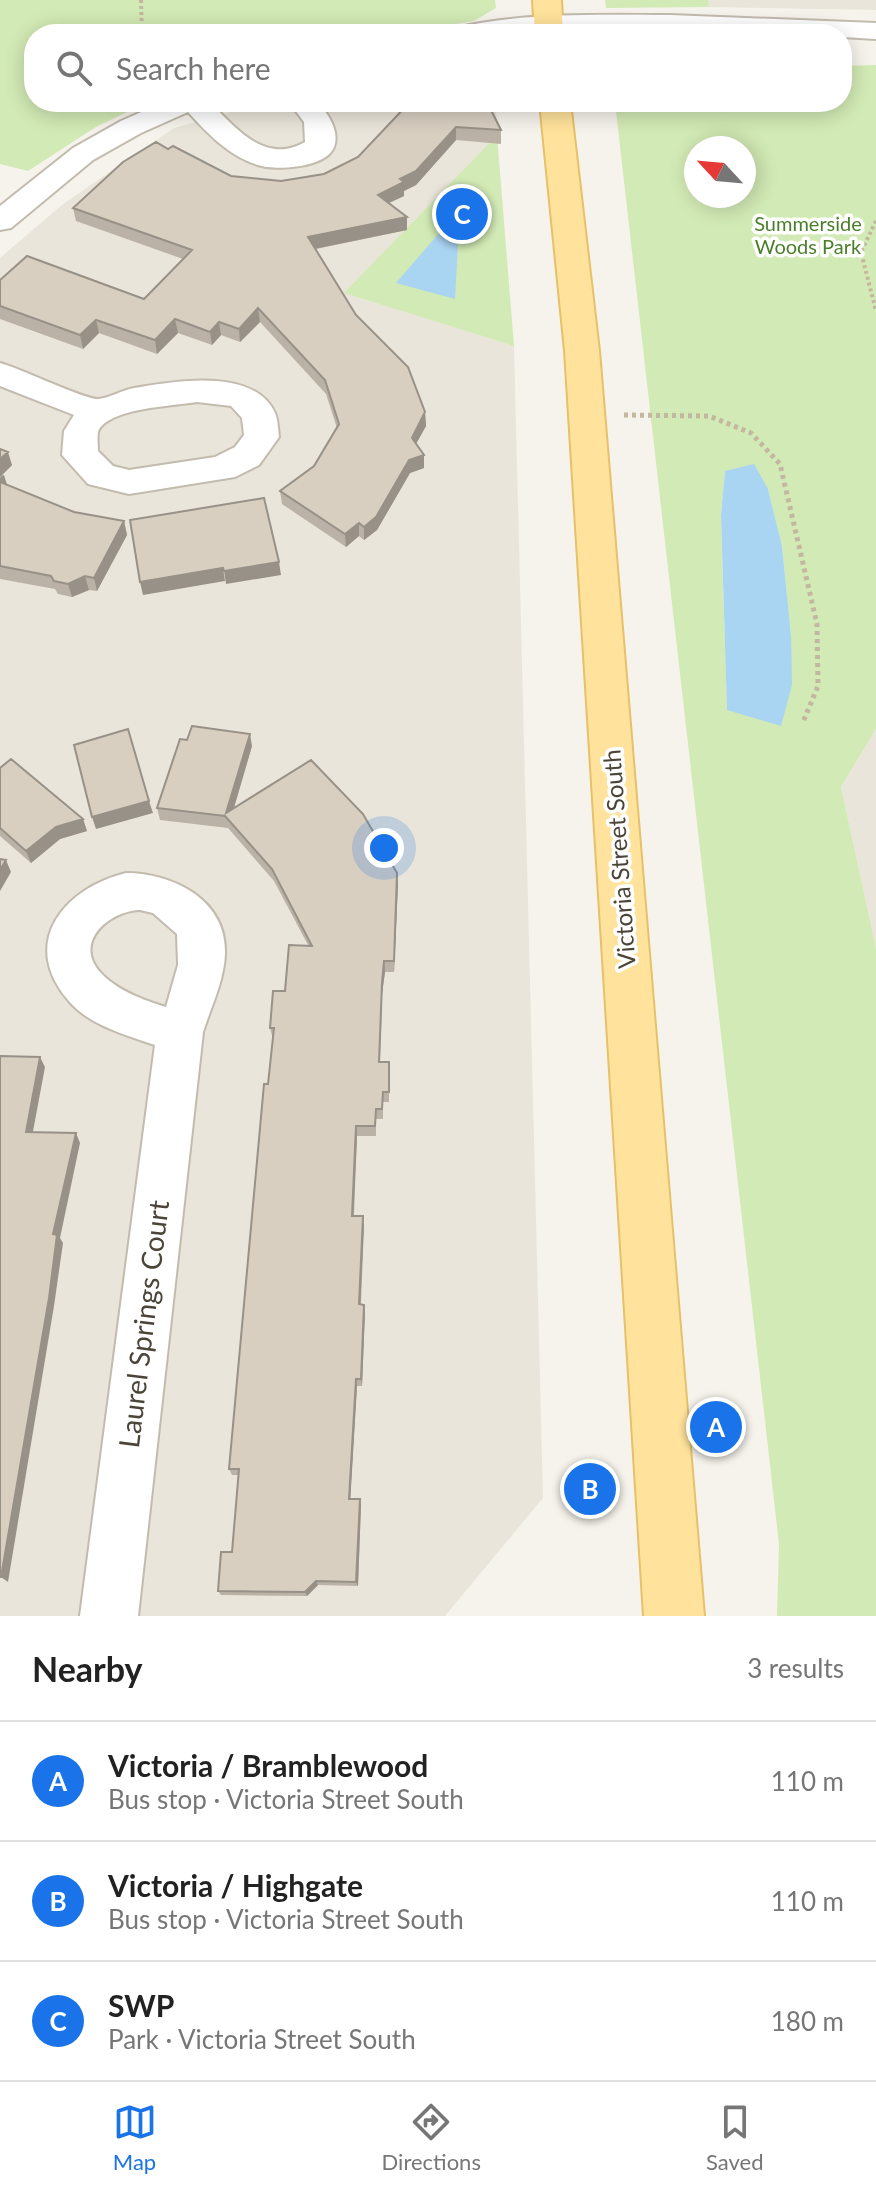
<!DOCTYPE html>
<meta charset="utf-8">
<style>
:root{--surface:#fff;--page:#f6f6f6;--text:#222;--muted:#767676;--line:#e0e0e0;--accent:#1a73e8}
body{margin:0;font-family:Lato,sans-serif;background:var(--page);color:var(--text)}
.compass{position:absolute;left:684px;top:136px;width:72px;height:72px;border-radius:50%;background:var(--surface);box-shadow:0 4px 20px #0003;rotate:296deg}
.you{position:absolute;left:384px;top:848px;width:28px;height:28px;margin:-20px;border:6px solid #fff;border-radius:50%;background:#1a73e8;box-shadow:0 0 0 12px #1a73e833}
.badge{display:grid;place-items:center;width:52px;height:52px;border-radius:50%;background:var(--accent);color:#fff;font-size:26px;font-weight:700}
.pin{position:absolute;translate:-50% -50%;border:4px solid #fff;box-shadow:0 2px 8px #0006}
.list{margin:0;padding:0;list-style:none}
h2{display:flex;justify-content:space-between;align-items:center;height:104px;margin:0;padding:0 32px;font-size:34px}
h2 small{font-size:26px;font-weight:400;color:var(--muted)}
.list li{display:grid;grid-template-columns:52px 1fr auto;gap:24px;align-items:center;box-sizing:border-box;height:120px;padding:0 32px;border-top:2px solid var(--line)}
.list b{display:block;font-size:30px;white-space:nowrap}
.list p{margin:0;font-size:26px;white-space:nowrap;color:var(--muted)}
.list em{font-size:26px;font-style:normal;color:var(--muted)}
.icon{flex:none;width:44px;height:44px;fill:none;stroke:currentColor;stroke-width:2;stroke-linecap:round;stroke-linejoin:round}
.map{position:relative;flex:none;width:876px;height:1616px;overflow:hidden}
.search{position:absolute;background:var(--surface);box-shadow:0 4px 20px #0003;left:24px;right:24px;top:24px;height:88px;display:flex;align-items:center;gap:20px;box-sizing:border-box;padding:0 28px;border-radius:32px;color:var(--muted);font-size:30px}
.sheet{height:464px;background:var(--surface)}
nav{display:flex;justify-content:space-around;align-items:center;box-sizing:border-box;height:112px;border-top:2px solid var(--line);background:var(--surface);font-size:22px;color:var(--muted)}
nav a{display:grid;justify-items:center;gap:4px}
nav .on{color:var(--accent)}
.map>svg:first-child{display:block}
.residential{fill:#eae5da}
.green{fill:#d2eab5;fill-rule:evenodd}
.water{fill:#a9d4f2}
.lines{fill:none;stroke-linecap:round;stroke-linejoin:round}
.minor-casing{stroke:#c2bbae;stroke-width:4}
.major-casing{stroke:#e6c16a;stroke-width:4}
.path-far1{stroke:#c4b79f;stroke-width:4;stroke-dasharray:3 3;stroke-linecap:butt}
.path{stroke:#c4b79f;stroke-width:5;stroke-dasharray:4 4;stroke-linecap:butt}
.minor{fill:#fff;fill-rule:evenodd}
.major{fill:#ffe39c;fill-rule:evenodd}
.wall{fill:#bab2a6}
.shaded-wall{fill:#979187}
.building{fill:#d8cfc1;stroke:#979187;stroke-width:2}
.labels{text-anchor:middle;stroke-width:7;stroke-linejoin:round;paint-order:stroke}
.far-park-label{font-size:20px;fill:#4a7f2a;stroke:#fff}
.street-label{font-size:24px;fill:#4b4439;stroke:#fff}
.near-street-label{font-size:28px;fill:#4b4439;stroke:#fff}
</style>
<div class="map">
<svg width="876" height="1616" viewBox="0 0 876 1616">
<rect width="100%" height="100%" fill="#f6f3ec"/>
<path class="residential" d="M708 0H876V10L709 7Z
M267 102H496L497 135 345 293 514 346 543 1498 445 1616H0V258L63 204 174 128Z
M876 729V948L841 787Z"/>
<path class="green" d="M0 0H495L496 8 474 21 395 34H34V102H148L96 127 28 171 0 164Z
M605 0H708L709 7 606 8Z
M876 65V729L841 787 876 948V1616H777L779 1544 615 102H842V66ZM696 148H744V196H696ZM725 471 768 489 782 546 791 635 727 710 721 515Z
M497 135 514 346 344 293Z"/>
<path class="water" d="M447 224 459 227 455 299 396 283Z
M754 464 768 489 782 546 791 635 792 685 781 726 727 710 721 515 725 471Z"/>
<g class="lines">
<g class="minor-casing">
<path id="minor" d="M670 15 876 23V39L842 37V34L670 31 451 34 455 28C522 12 602 15 670 15Z
M164 102H210C236 129 266 165 305 142L304 122 289 102H318C328 114 340 131 334 147 326 168 276 171 258 165 229 156 208 134 188 112L141 133 93 160 11 228 0 230V206L73 148 121 121Z
M0 363C22 369 83 399 98 399 110 398 122 390 134 388 174 381 254 367 275 413 278 420 278 429 279 437L259 465 235 477 129 494 88 484 62 455 64 431 74 415 0 386ZM197 402 231 406 242 418 244 435 235 447 215 457 129 470 113 466 98 451C98 446 97 437 98 432 107 408 174 406 197 402Z
M126 873C173 873 227 900 225 954 224 981 211 1007 203 1032L138 1616H80L155 1045C126 1035 88 1025 68 1000 19 943 64 888 126 873ZM140 910 153 913 177 934 178 965 166 1007C143 1000 116 990 100 972 73 942 109 911 140 910Z"/>
</g>
<g class="major-casing">
<path id="major" d="M533 0H561L563 34H535Z
M540 102H570L599 351 704 1616H644L565 351Z"/>
</g>
<path class="path-far1" d="M141 0 142 34
M876 221 861 252 876 311"/>
<path class="path" d="M624 415 709 416 751 433 780 464 817 624 818 686 803 722"/>
<use href="#minor" class="minor"/>
<use href="#major" class="major"/>
</g>
<path class="wall" d="M410 102 501 130V144L456 140 416 185 404 191V196L389 203 407 217V230L316 249 356 315 425 412 426 426 416 444 424 468 410 473 377 530 364 540 359 536 346 547 282 504 280 491 314 466 337 428 326 394 260 322 240 342 221 335 212 345 178 333 157 354 99 333 83 349 0 319V280L144 299 183 259 76 221 73 208 168 149 231 176 281 181 324 174 358 157Z
M0 449 12 465 3 474 7 485 74 512 124 521 127 535 97 591 89 590 72 597 58 594 55 589 0 579Z
M252 746 234 808 398 884 394 972H385L382 994 380 1062H389V1102H383V1119H376V1136H357L354 1216 364 1225 361 1304 365 1312 362 1386H357L350 1499 361 1505 358 1586 318 1585 307 1596 221 1595 218 1591 232 1552 238 1475H232L229 1469 273 1039 270 1028 285 991 308 945 274 881 228 828 160 820 157 808Z
M0 768 83 819 87 831 60 839 31 863 0 836Z"/>
<path class="shaded-wall" d="M456 127V140L416 185 404 191V196L378 208V195L400 179Z
M407 217V230L309 250 308 237Z
M258 308 260 322 240 342 239 329Z
M175 319 178 333 157 354 155 340Z
M96 320 99 333 83 349 80 335Z
M219 322 221 335 212 345 210 332Z
M425 412 426 426 412 451V438Z
M8 452 12 465 0 477V459Z
M424 455V468L410 473 377 530 364 540V527L409 460Z
M4 475 8 488 0 490V478Z
M124 521 127 535 97 591 94 578Z
M359 523V536L346 547 345 534Z
M279 562 281 575 226 584 224 571Z
M223 568 225 581 143 595 140 582Z
M85 576 89 590 72 597 68 584Z
M250 734 252 746 230 821 226 813Z
M149 801 153 813 96 829 92 817Z
M83 819 87 831 60 839 31 863 26 851 56 827Z
M6 860 11 872 0 891V870Z
M397 873 398 884 394 972V961Z
M384 961 385 972 382 994 380 1073 382 983Z
M40 1057 45 1067 31 1142 26 1132Z
M356 1126 357 1136 353 1225 352 1216Z
M76 1133 80 1143 60 1238 63 1243 54 1306 8 1582 1 1577 53 1234Z
M363 1216 364 1225 360 1312 359 1304Z
M364 1305 365 1312 362 1386 361 1379Z
M356 1379 357 1386 350 1505 349 1499Z
M360 1499 361 1505 358 1586 356 1582Z
M316 1581 318 1585 307 1596 305 1592Z"/>
<path class="building" d="M410 102H487L501 130 456 127 416 171 400 179 404 182 378 195 407 217 308 237 356 315 408 367 425 412 412 438 424 455 409 460 376 517 364 527 359 523 345 534 280 491 314 466 339 424 325 380 258 308 239 329 219 322 210 332 175 319 155 340 96 320 80 335 0 306V280L27 256 144 299 192 250 73 208 123 162 156 142 168 149 173 146 231 176 281 181 324 174 358 157Z
M0 449 8 452 0 459Z
M0 482 74 512 124 521 94 578 85 576 68 584 54 581 51 576 0 566Z
M264 498 279 562 224 571 223 568 140 582 130 520Z
M192 726 250 734 226 813 311 760 363 814 397 873 394 961H384L382 983 379 1062H389V1092H383L382 1109H376L375 1126H356L352 1216H363L359 1304 364 1305 361 1379H356L349 1499H360L356 1582 316 1581 305 1592 218 1591 221 1552H232L239 1469H229L264 1084H268L274 1028H270L273 991H285L289 945 312 946 272 869 225 816 157 808 180 739 187 740Z
M128 729 149 801 92 817 74 745Z
M11 759 83 819 56 827 26 851 0 828V768Z
M0 859 6 860 0 870Z
M0 1056 40 1057 26 1132 76 1133 53 1234 57 1235 49 1298 1 1577H0Z"/>
<g class="labels">
<g class="far-park-label">
<text x="808" y="231">Summerside<tspan x="808" dy="23">Woods Park</tspan></text>
</g>
<g class="street-label">
<text transform="translate(620 859) rotate(-94)" y="8">Victoria Street South</text>
</g>
<g class="near-street-label">
<text transform="translate(144 1324) rotate(-83)" y="10">Laurel Springs Court</text>
</g>
</g>
</svg>
<svg class="compass" viewBox="-18 -18 36 36"><path d="M0-13l5 13h-10z" fill="#e53935"/><path d="M0 13l5-13h-10z" fill="#767676"/></svg>
<div class="you"></div>
<div class="pin badge" style="left:716px;top:1427px">A</div>
<div class="pin badge" style="left:590px;top:1489px">B</div>
<div class="pin badge" style="left:462px;top:214px">C</div>
<div class="search"><svg class="icon" aria-label="search" viewBox="0 0 24 24"><circle cx="10" cy="10" r="6"/><path d="M15 15l6 6"/></svg>Search here</div>
</div>
<section class="sheet">
<h2>Nearby<small>3 results</small></h2>
<ul class="list">
<li><span class="badge">A</span><div><b>Victoria / Bramblewood</b><p>Bus stop · Victoria Street South</p></div><em>110 m</em></li>
<li><span class="badge">B</span><div><b>Victoria / Highgate</b><p>Bus stop · Victoria Street South</p></div><em>110 m</em></li>
<li><span class="badge">C</span><div><b>SWP</b><p>Park · Victoria Street South</p></div><em>180 m</em></li>
</ul>
</section>
<nav>
<a class="on"><svg class="icon" aria-label="map" viewBox="0 0 24 24"><path d="M3 6l6-2 6 2 6-2v14l-6 2-6-2-6 2zM9 4v14M15 6v14"/></svg>Map</a>
<a><svg class="icon" aria-label="directions" viewBox="0 0 24 24"><path d="M12 3l9 9-9 9-9-9zM9 14v-3h6M13 9l2 2-2 2"/></svg>Directions</a>
<a><svg class="icon" aria-label="saved" viewBox="0 0 24 24"><path d="M7 4h10v16l-5-4-5 4z"/></svg>Saved</a>
</nav>
